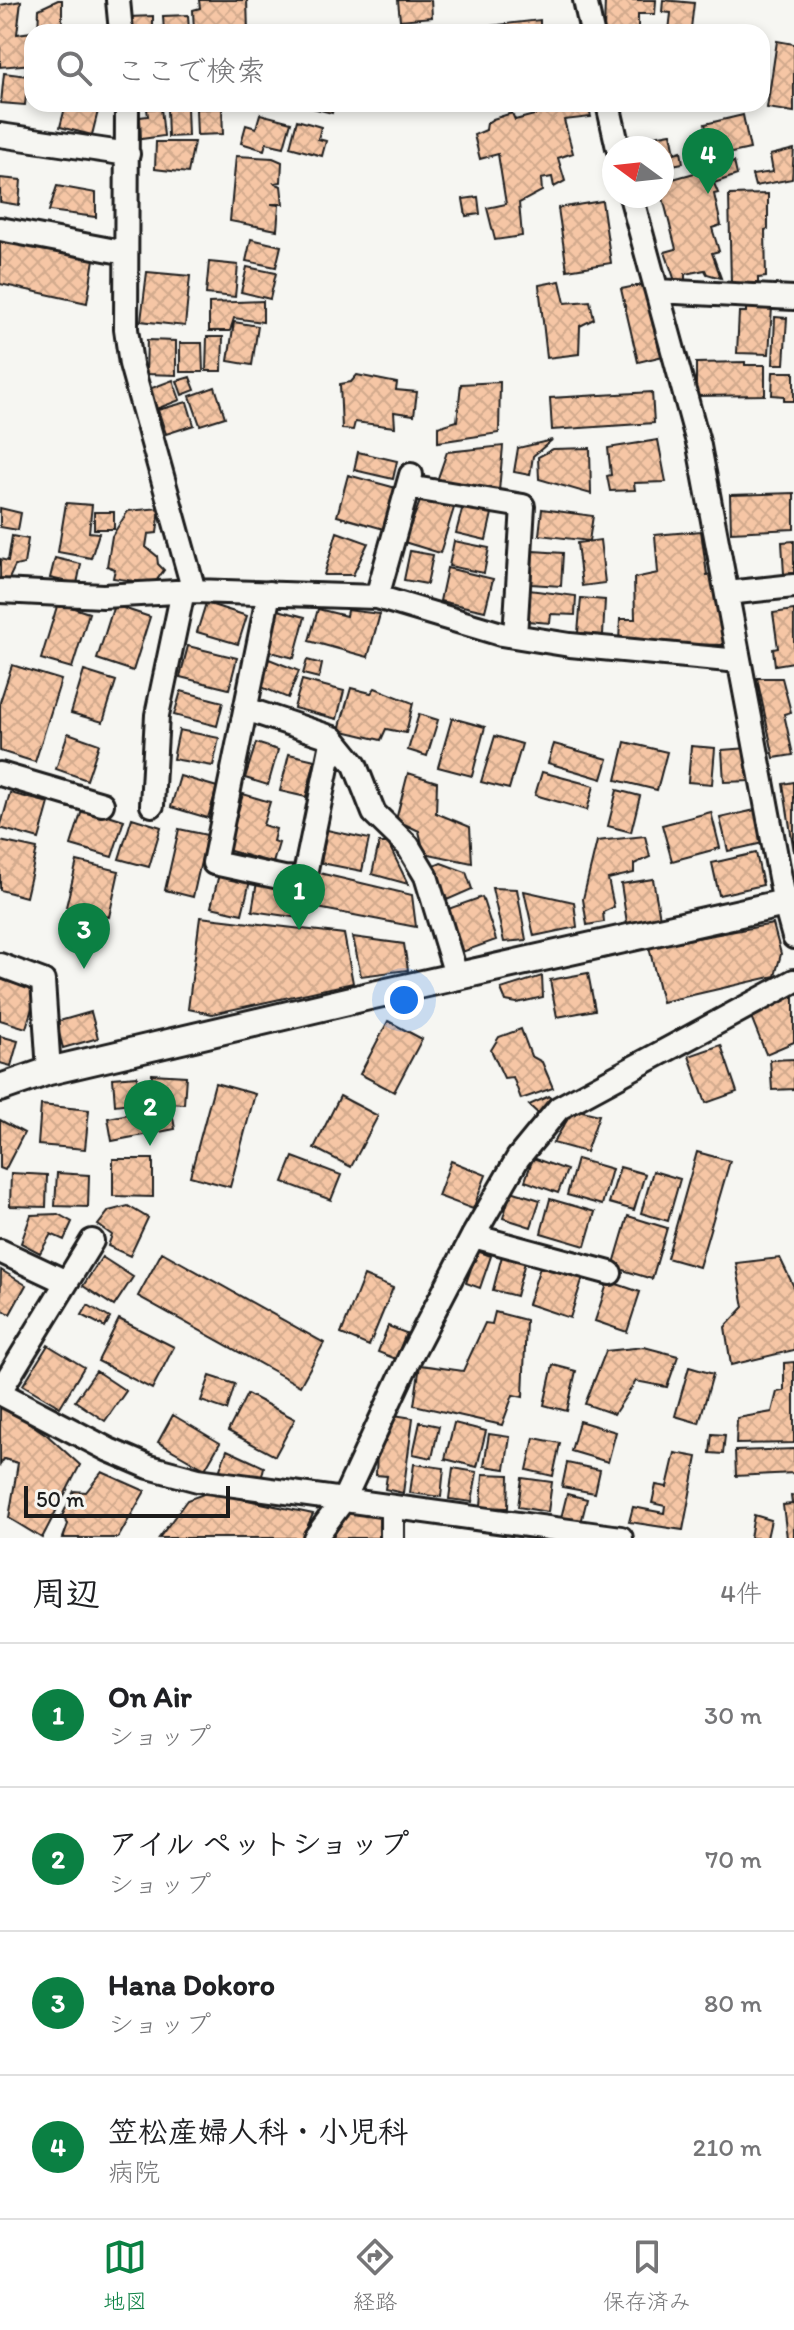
<!DOCTYPE html>
<html lang="ja">
<meta charset="utf-8">
<style>
:root{--surface:#fff;--page:#f6f6f6;--text:#202124;--muted:#757577;--line:#e0e0e0;--accent:#0b8043}
body{margin:0;font-family:Itim,"Klee One",sans-serif;background:var(--page);color:var(--text)}
.compass{position:absolute;left:602px;top:136px;width:72px;height:72px;border-radius:50%;background:var(--surface);box-shadow:0 4px 12px #0003;rotate:285deg}
.scale{position:absolute;left:24px;bottom:20px;width:206px;box-sizing:border-box;padding-left:8px;border:4px solid #1c1c1c;border-top:0;font-size:22px;line-height:28px;white-space:nowrap;color:#1c1c1c;-webkit-text-stroke:6px #f6f6f2;paint-order:stroke}
.you{position:absolute;left:404px;top:1000px;width:28px;height:28px;margin:-20px;border:6px solid #fff;border-radius:50%;background:#1a73e8;box-shadow:0 0 0 12px #1a73e833}
.badge{display:grid;place-items:center;width:52px;height:52px;border-radius:50%;background:var(--accent);color:#fff;font-size:26px;font-weight:700}
.pin{position:absolute;translate:-50% -66px;filter:drop-shadow(0 2px 4px #0008)}
.pin::after{content:'';position:absolute;top:42px;width:28px;height:24px;background:inherit;clip-path:polygon(0 0,100% 0,50% 100%)}
.list{margin:0;padding:0;list-style:none}
h2{display:flex;justify-content:space-between;align-items:center;height:104px;margin:0;padding:0 32px;font-size:34px}
h2 small{font-size:26px;font-weight:400;color:var(--muted)}
.list li{display:grid;grid-template-columns:52px 1fr auto;gap:24px;align-items:center;box-sizing:border-box;height:144px;padding:0 32px;border-top:2px solid var(--line)}
.list b{display:block;font-size:30px;white-space:nowrap}
.list p{margin:0;font-size:26px;white-space:nowrap;color:var(--muted)}
.list em{font-size:26px;font-style:normal;color:var(--muted)}
.icon{flex:none;width:44px;height:44px;fill:none;stroke:currentColor;stroke-width:2;stroke-linecap:round;stroke-linejoin:round}
.map{position:relative;flex:none;width:794px;height:1538px;overflow:hidden}
.search{position:absolute;background:var(--surface);box-shadow:0 4px 12px #0003;left:24px;right:24px;top:24px;height:88px;display:flex;align-items:center;gap:20px;box-sizing:border-box;padding:0 28px;border-radius:24px;color:var(--muted);font-size:30px}
.sheet{height:680px;background:var(--surface)}
nav{display:flex;justify-content:space-around;align-items:center;box-sizing:border-box;height:112px;border-top:2px solid var(--line);background:var(--surface);font-size:22px;color:var(--muted)}
nav a{display:grid;justify-items:center;gap:4px}
nav .on{color:var(--accent)}
.map>svg:first-child{display:block}
.building{fill:url(#building-cross-hatch);stroke:#1c1c1c;stroke-width:2}
.lines{fill:none;stroke-linecap:round;stroke-linejoin:round}
.minor-casing{stroke:#1c1c1c;stroke-width:28}
.tertiary-casing{stroke:#1c1c1c;stroke-width:32}
.minor{stroke:#f6f6f2;stroke-width:22}
.tertiary{stroke:#f6f6f2;stroke-width:26}
</style>
<div class="map">
<svg width="794" height="1538" viewBox="0 0 794 1538">
<defs>
<pattern id="building-cross-hatch" width="8" height="8" patternUnits="userSpaceOnUse" patternTransform="scale(2)"><rect width="8" height="8" fill="#f6c6a5"/><path d="M0 0l8 8M0 8l8-8" fill="none" stroke="#d2aa8d"/></pattern>
</defs>
<rect width="100%" height="100%" fill="#f6f6f2"/>
<filter id="ink" filterUnits="userSpaceOnUse"><feTurbulence type="fractalNoise" baseFrequency=".0125" numOctaves="2"/><feDisplacementMap in="SourceGraphic" scale="16" xChannelSelector="R" yChannelSelector="G"/><feConvolveMatrix kernelMatrix="1 2 1 2 8 2 1 2 1" color-interpolation-filters="sRGB"/></filter>
<g filter="url(#ink)">
<path class="building" d="M58 0H62V32H36H38L39 9Z
M199 0H247L248 32H194L193 10 200 8Z
M398 0H431L432 17 400 20Z
M605 0H656L655 14H638V32H604Z
M663 0 694 3 691 28H688V32L669 31 671 13 662 12Z
M21 1 17 34 32 32V64L0 67V5Z
M188 15 189 32H164L163 16Z
M153 16V32H129V17Z
M540 20V32H490L489 26Z
M777 41 794 44V112L767 108Z
M4 73 28 76 25 105 1 103Z
M66 104 99 107 92 135 60 127Z
M297 104H334L332 113Z
M576 104H588L591 117 564 120 573 153 558 158 565 181 554 187 552 177 541 179 542 191 519 203 522 236 495 240 487 208 506 204 498 154 480 159 474 135 486 130 487 123 493 119 512 113 515 120Z
M187 107 188 136 168 137 167 108Z
M161 108 164 136 141 139 140 117 148 116 147 109Z
M222 108 223 134 197 135 196 109Z
M260 114 291 122 284 147 266 143 264 150 241 143 246 125 256 128Z
M743 115 750 149 713 157 705 124Z
M297 120 321 127 318 139 326 141 322 156 290 147Z
M671 133 675 153 681 151 683 163 662 167V148H633L631 140Z
M156 142H194L188 173 155 169Z
M794 149 792 179 755 186 752 175 773 172 770 155Z
M236 156 273 158 282 162 281 182 275 183 281 186 283 204H271L279 205 277 230 230 221Z
M734 162 737 175 714 183 718 193 714 194 721 225 712 228 719 251 712 253 721 278 707 274 705 270 685 274V281H675L665 252 676 249 662 194V182Z
M0 178 21 180 19 205 0 202Z
M57 186 96 193V217L49 211Z
M768 194V229L765 230 766 277 758 278V283L731 284 729 195Z
M478 197 480 214 466 216 463 199Z
M602 201 611 263 567 270 558 208Z
M251 239 281 246 276 267 246 261Z
M0 240 94 259 87 303 0 284Z
M209 262 238 265 235 297 206 294Z
M247 267 276 273 270 299 241 292Z
M147 272 190 276 185 326 141 321Z
M560 281 565 303 590 301 594 319 580 326 579 354 547 358 539 285Z
M646 284 663 356 638 362 621 289Z
M263 301V322L234 318 230 331H209V303Z
M746 305 772 307 769 354 737 353 739 312H746Z
M775 317 787 318 784 364H773Z
M234 322 258 326 252 365 228 361Z
M207 337H223L222 371H206Z
M147 340 176 341V375L146 374Z
M180 343H202L203 372H180Z
M745 362V365H765V395L696 396V363Z
M773 372H794V401H784V396L772 395Z
M357 375 397 383 396 390 417 392 414 415 394 412 395 427 355 422 353 430 342 429 340 384 351 382Z
M190 377 195 390 182 395 177 381Z
M173 380 180 400 156 409 149 389Z
M500 382 499 433 438 442V427L457 421 461 384Z
M215 387 225 417 200 425 190 396Z
M652 392 654 423 552 430 550 398Z
M187 402 194 425 166 434 158 410Z
M552 440 533 456 530 475 514 472 518 448Z
M658 440 666 482 634 483 635 490 610 491 607 476 611 475 608 448Z
M503 446 499 491 437 481 447 452Z
M590 448 591 494 539 479 538 457 553 449Z
M358 452 397 461 393 479 354 470Z
M348 475 396 488 384 529 337 516Z
M794 493V529L731 532 730 495Z
M421 499 454 508 440 553 404 542Z
M464 502 493 509 486 540 456 533Z
M66 503 92 505 89 532 99 533 91 558 58 552Z
M0 508 21 513 18 530 0 527Z
M160 508 157 533 148 534 146 547 157 556 158 564 164 570 154 584 113 578 115 569 107 566 112 536 128 511Z
M542 509 593 516 589 541 539 535Z
M94 512H114V529H94Z
M701 531 707 575 715 573 726 645 619 643 620 619H635L634 578 658 573 655 535Z
M337 532 368 543 353 575H324Z
M12 536 28 539 24 564 15 566 7 583 0 582V559L8 561Z
M600 540 605 583 582 586 577 543Z
M454 541 489 548 484 573 449 566Z
M794 541V573L784 574 782 542Z
M410 551 433 555 427 584 404 580Z
M533 551 563 553 561 586 531 584Z
M55 558 81 564 77 584 50 578Z
M447 568 493 579 485 611 440 601Z
M529 590 576 596 575 615 551 614 550 623 527 621Z
M581 598 605 600 603 635 578 633Z
M58 603 89 613 72 668 41 659Z
M206 603 247 616 238 644 197 632Z
M114 605 150 617 133 671 97 659Z
M318 609 346 616 347 610 380 614 368 657 309 641Z
M278 610 305 617 294 658 267 651Z
M794 610V662L775 665 773 649 778 648 773 613Z
M188 646 237 658 229 689 180 677Z
M269 659 299 671 288 698 259 686Z
M307 660 322 664 319 678 303 674Z
M12 665 61 680 35 762 0 751V702Z
M84 671 116 681 103 722 71 713Z
M757 678H782L791 712 784 714 793 755 774 758Z
M302 680 344 691 337 719 294 708Z
M351 688 371 693 375 688 413 703 406 733 386 729 381 740 339 730Z
M181 691 223 702 217 726 174 715Z
M419 714 438 720 427 756 408 750Z
M452 718 485 727 472 776 438 767Z
M179 730 219 738 213 766 173 759Z
M68 733 99 744 87 780 56 769Z
M495 736 522 744 509 789 481 782Z
M625 742 667 752 657 790 616 780Z
M256 743 278 750 268 785 245 778Z
M554 744 608 759 602 779 548 763Z
M691 746 715 748 712 784 688 782Z
M749 748 751 781 724 782 722 750Z
M289 754 315 760 306 797 280 791Z
M542 772 594 786 587 810 535 795Z
M408 773 437 782 436 813 470 827 472 863 424 853 419 831 396 820Z
M180 776 217 787 208 818 171 807Z
M794 782V852L783 784Z
M617 790 640 796 631 832 608 826Z
M10 793 49 803 39 839 0 828Z
M243 794 270 802 263 825 276 829 273 841 279 843 273 863 227 850Z
M83 807 124 820 112 857 71 845Z
M755 810 763 843 728 851 720 818Z
M711 812 720 848 672 861 662 825Z
M132 818 161 827 149 867 119 859Z
M179 829 207 835 193 897 165 890Z
M327 830 369 839 362 871 321 863Z
M645 836 650 857 634 864V873L608 879 614 907 603 912 604 922 587 925 583 899 597 841Z
M0 841 37 849 26 897 0 890Z
M379 843H388L408 884 372 874Z
M756 853 763 885 719 895 712 863Z
M77 861 119 871 109 917 66 907Z
M441 863 466 872 472 889 447 900 432 867Z
M315 872 412 895 416 927 307 906Z
M219 874 250 881 242 914 211 907Z
M653 879 660 918 627 923 621 884Z
M257 882 304 890 300 918 252 911Z
M492 888 517 889 526 940 504 942Z
M524 891 574 902 577 927 534 936Z
M482 897 496 940 462 952 448 909Z
M200 917 344 934 353 983 212 1014 188 1009Z
M773 924 781 954 775 976 662 1002 649 947Z
M353 937 404 944 408 970 361 976Z
M588 973 595 1010 557 1017 550 980Z
M542 976 543 997 517 1003 506 1001 501 989Z
M0 979 37 991 26 1028 0 1020Z
M794 996V1042L766 1054 750 1014Z
M91 1012 98 1038 63 1048 56 1022Z
M388 1021 422 1039 394 1092 360 1074Z
M521 1029 531 1056 542 1062 553 1088 521 1099 513 1077 504 1078 491 1050 499 1037Z
M0 1036 18 1041 11 1066 0 1063Z
M721 1045 737 1092 706 1103 689 1056Z
M794 1059V1089L772 1090 770 1060Z
M152 1074 186 1076 184 1104 150 1102Z
M137 1076 139 1102 115 1105 113 1078Z
M215 1083 255 1094 230 1187 190 1176Z
M340 1096 378 1116 351 1167 314 1148Z
M549 1096 553 1106 543 1118 529 1105Z
M41 1105 89 1110 85 1149 38 1145Z
M171 1106 175 1129 112 1141 108 1118Z
M574 1109 599 1115 586 1152 553 1143Z
M0 1120 24 1133 5 1170 0 1168Z
M697 1152 730 1161 699 1267 667 1258Z
M293 1157 341 1175 331 1200 283 1182Z
M533 1158 567 1170 558 1193 525 1181Z
M113 1159H153V1197L113 1196Z
M577 1159 612 1169 602 1205 567 1195Z
M451 1161 486 1175 473 1209 438 1196Z
M620 1167 645 1174 634 1210 609 1203Z
M653 1171 680 1179 668 1221 641 1213Z
M11 1173 47 1175 46 1207 10 1206Z
M57 1173 89 1175 88 1207 55 1206Z
M511 1191 540 1200 531 1227 503 1218Z
M550 1199 595 1212 585 1246 541 1233Z
M128 1206 148 1218 130 1256 108 1246 112 1235 98 1225 109 1211Z
M58 1214 72 1222 64 1240 51 1234 40 1253 21 1243 31 1215Z
M628 1216 667 1228 652 1279 613 1267Z
M477 1251 491 1256 480 1288 466 1283Z
M162 1252 324 1343 300 1386 138 1296Z
M503 1252 526 1258 516 1296 493 1290Z
M102 1257 133 1277 114 1306 83 1286Z
M780 1258 794 1287V1350L731 1365 725 1327 744 1307 736 1263Z
M541 1264 583 1277 570 1318 528 1304Z
M1 1270 26 1285 10 1314 0 1308Z
M364 1276 393 1288 369 1346 341 1334Z
M608 1281 640 1292 627 1332 595 1321Z
M88 1305 110 1318 105 1327 82 1315Z
M495 1312 526 1320 523 1397 513 1395 502 1425 414 1405 420 1365 463 1371 485 1323 492 1324Z
M119 1319 174 1347 152 1389 98 1361Z
M388 1326 406 1333 396 1359 378 1352Z
M48 1345 84 1367 60 1407 23 1385Z
M644 1347 678 1356 667 1387 636 1381 614 1414 585 1404 606 1351Z
M794 1362V1443L736 1444 737 1418 772 1412 777 1392 784 1391V1363Z
M553 1365 576 1371 567 1411 544 1405Z
M689 1367 713 1374 699 1423 675 1416Z
M96 1371 126 1391 105 1421 75 1401Z
M210 1376 235 1384 227 1410 201 1401Z
M247 1394 295 1419 275 1456 228 1431Z
M0 1403 47 1435 80 1465 42 1538 9 1518 18 1463 4 1459 0 1465Z
M173 1415 220 1443 205 1469 158 1442Z
M394 1415 413 1418 403 1493 385 1489 387 1476 376 1475 377 1448Z
M579 1421 616 1432 608 1462 571 1451Z
M420 1422 439 1426 432 1458 413 1454Z
M454 1423 486 1431 477 1467 445 1459Z
M489 1434 510 1437 505 1469 484 1466Z
M712 1434 725 1435 723 1454 710 1453Z
M534 1438 560 1443 553 1476 527 1470Z
M794 1449V1473L736 1476 735 1451Z
M227 1450 264 1467 261 1480 219 1472Z
M675 1453 697 1457 683 1530 629 1522 633 1507 664 1513 665 1506 652 1503 656 1485 667 1487Z
M567 1463 600 1470 595 1493 562 1487Z
M414 1464 444 1468 441 1497 410 1493Z
M453 1468 477 1472 472 1502 449 1499Z
M102 1472 145 1491 118 1538H63L68 1524 62 1516 74 1491 86 1492Z
M483 1474 509 1475 508 1508 481 1507Z
M522 1478 552 1482 548 1512 518 1507Z
M209 1492 313 1514 302 1538H159L187 1500Z
M567 1494 587 1499 581 1523 561 1518Z
M794 1495V1538H787L783 1505 792 1504 791 1496Z
M353 1505 387 1514 383 1538H332Z
M754 1515 771 1520 767 1538H750Z"/>
<g class="lines">
<g class="minor-casing">
<path id="minor" d="M118 0 121 32
M585 0 592 32
M127 104 126 329 131 364 194 591
M608 104 618 148
M0 135 128 154
M631 196 699 446 785 904 794 937
M0 229 126 253
M657 291 794 298
M408 487 523 506 515 636
M0 591 103 596 194 591 377 597 501 634 570 645 739 661
M727 593 794 586
M377 597 411 475
M246 709 333 738 304 879 284 878 214 863 269 593
M333 738 355 765 374 813 408 846 426 876 457 978
M0 774 102 804
M152 805 157 715 183 591
M0 965 43 981 49 1071
M473 1236 610 1273
M0 1251 66 1282
M0 1391 92 1241
M0 1393 109 1450 149 1467 198 1480 621 1538
M315 1538 344 1499 410 1357 473 1236 518 1158 559 1108 794 981
M392 1538V1509"/>
</g>
<g class="tertiary-casing">
<path id="tertiary" d="M0 1088 49 1071 369 996 794 901"/>
</g>
<use href="#minor" class="minor"/>
<use href="#tertiary" class="tertiary"/>
</g>
</g>
</svg>
<svg class="compass" viewBox="-18 -18 36 36"><path d="M0-13l5 13h-10z" fill="#e53935"/><path d="M0 13l5-13h-10z" fill="#757577"/></svg>
<div class="scale">50 m</div>
<div class="you"></div>
<div class="pin badge" style="left:299px;top:930px">1</div>
<div class="pin badge" style="left:150px;top:1146px">2</div>
<div class="pin badge" style="left:84px;top:969px">3</div>
<div class="pin badge" style="left:708px;top:194px">4</div>
<div class="search"><svg class="icon" aria-label="search" viewBox="0 0 24 24"><circle cx="10" cy="10" r="6"/><path d="M15 15l6 6"/></svg>ここで検索</div>
</div>
<section class="sheet">
<h2>周辺<small>4件</small></h2>
<ul class="list">
<li><span class="badge">1</span><div><b>On Air</b><p>ショップ</p></div><em>30 m</em></li>
<li><span class="badge">2</span><div><b>アイル ペットショップ</b><p>ショップ</p></div><em>70 m</em></li>
<li><span class="badge">3</span><div><b>Hana Dokoro</b><p>ショップ</p></div><em>80 m</em></li>
<li><span class="badge">4</span><div><b>笠松産婦人科・小児科</b><p>病院</p></div><em>210 m</em></li>
</ul>
</section>
<nav>
<a class="on"><svg class="icon" aria-label="map" viewBox="0 0 24 24"><path d="M3 6l6-2 6 2 6-2v14l-6 2-6-2-6 2zM9 4v14M15 6v14"/></svg>地図</a>
<a><svg class="icon" aria-label="directions" viewBox="0 0 24 24"><path d="M12 3l9 9-9 9-9-9zM9 14v-3h6M13 9l2 2-2 2"/></svg>経路</a>
<a><svg class="icon" aria-label="saved" viewBox="0 0 24 24"><path d="M7 4h10v16l-5-4-5 4z"/></svg>保存済み</a>
</nav>
